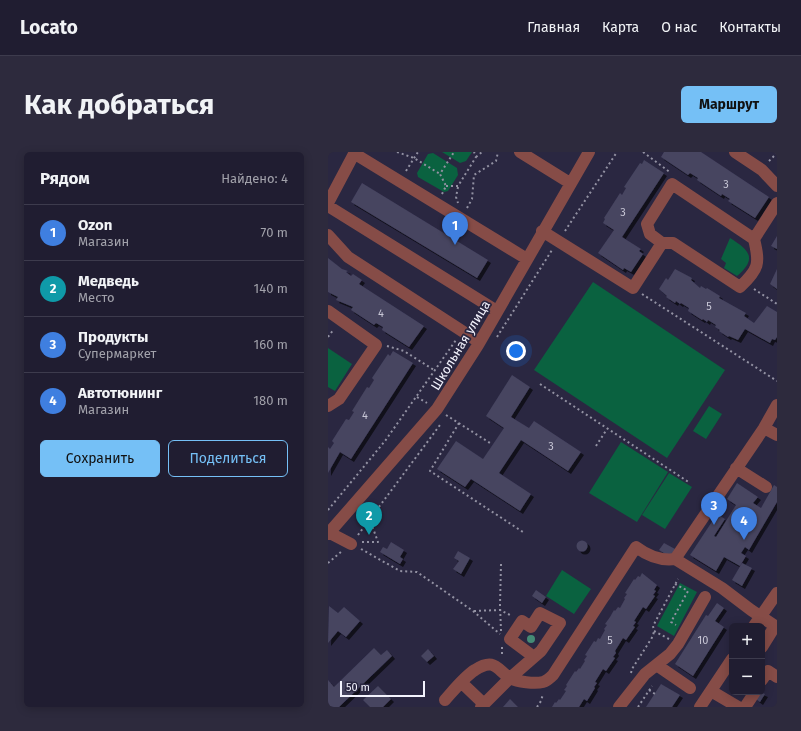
<!DOCTYPE html>
<html lang="ru">
<meta charset="utf-8">
<style>
:root{--surface:#201d31;--page:#2d2a3d;--text:#f1f3f6;--muted:#a2a2ab;--line:#3d3b4d;--accent:#75c0f6}
body{margin:0;font-family:"Fira Sans",sans-serif;background:var(--page);color:var(--text)}
.controls{position:absolute;right:12px;bottom:12px;display:grid;overflow:hidden;border-radius:6px;box-shadow:0 2px 10px #0003}
.controls button{width:36px;height:36px;display:grid;place-items:center;padding:0;border:0;border-bottom:1px solid var(--line);background:var(--surface);color:var(--text);font:20px sans-serif}
.scale{position:absolute;left:12px;bottom:10px;width:85px;box-sizing:border-box;padding-left:4px;border:2px solid #f3f3fd;border-top:0;font-size:11px;line-height:14px;white-space:nowrap;color:#f3f3fd;-webkit-text-stroke:3px #2a2741;paint-order:stroke}
.you{position:absolute;left:188px;top:199px;width:14px;height:14px;margin:-10px;border:3px solid #fff;border-radius:50%;background:#1a73e8;box-shadow:0 0 0 6px #1a73e833}
.badge{display:grid;place-items:center;width:26px;height:26px;border-radius:50%;background:var(--accent);color:#fff;font-size:13px;font-weight:700}
.pin{position:absolute;translate:-50% -33px;filter:drop-shadow(0 1px 2px #0008)}
.pin::after{content:'';position:absolute;top:21px;width:14px;height:12px;background:inherit;clip-path:polygon(0 0,100% 0,50% 100%)}
.list{margin:0;padding:0;list-style:none}
h2{display:flex;justify-content:space-between;align-items:center;height:52px;margin:0;padding:0 16px;font-size:17px}
h2 small{font-size:13px;font-weight:400;color:var(--muted)}
.list li{display:grid;grid-template-columns:26px 1fr auto;gap:12px;align-items:center;box-sizing:border-box;height:56px;padding:0 16px;border-top:1px solid var(--line)}
.list b{display:block;font-size:15px;white-space:nowrap}
.list p{margin:0;font-size:13px;white-space:nowrap;color:var(--muted)}
.list em{font-size:13px;font-style:normal;color:var(--muted)}
.actions{display:flex;gap:8px;padding:12px 16px}
.actions a{flex:1;padding:9px 0;border:1px solid var(--accent);border-radius:6px;text-align:center;font-size:14px;color:var(--accent)}
.actions .main{background:var(--accent);color:#111}
.map{position:relative;flex:none;width:449px;height:555px;overflow:hidden;border-radius:6px}
header{display:flex;align-items:center;gap:24px;box-sizing:border-box;height:56px;padding:0 20px;background:var(--surface);border-bottom:1px solid var(--line)}
header strong{font-size:19px}
nav{display:flex;gap:22px;margin-inline-start:auto;font-size:14px}
.intro{display:flex;align-items:center;justify-content:space-between;box-sizing:border-box;height:96px;padding:0 24px}
h1{margin:0;font-size:28px}
.button{padding:10px 18px;border-radius:6px;background:var(--accent);color:#111;font-size:14px;font-weight:700}
main{display:flex;gap:24px;padding:0 24px}
aside{flex:1;background:var(--surface);border-radius:6px;box-shadow:0 2px 10px #0003}
.map>svg:first-child{display:block}
.green{fill:#0a6240}
.building{fill:#464460;filter:url(#shadow)}
.lines{fill:none;stroke-linecap:round;stroke-linejoin:round}
.path{stroke:#9392a3;stroke-width:2;stroke-dasharray:2 3;stroke-linecap:butt}
.minor{stroke:#864c47;stroke-width:12}
.tree{fill:#448b75}
.labels{text-anchor:middle;stroke-width:3.5;stroke-linejoin:round;paint-order:stroke}
.number-label{font-size:11px;fill:#c8c7d6}
.street-label{font-size:13px;fill:#f3f3fd;stroke:#2a2741}
</style>
<header>
<strong>Locato</strong>
<nav><a>Главная</a><a>Карта</a><a>О нас</a><a>Контакты</a></nav>
</header>
<div class="intro"><h1>Как добраться</h1><a class="button">Маршрут</a></div>
<main>
<aside>
<h2>Рядом<small>Найдено: 4</small></h2>
<ul class="list">
<li><span class="badge" style="background:#3f7fe0">1</span><div><b>Ozon</b><p>Магазин</p></div><em>70 m</em></li>
<li><span class="badge" style="background:#0f9aa8">2</span><div><b>Медведь</b><p>Место</p></div><em>140 m</em></li>
<li><span class="badge" style="background:#3f7fe0">3</span><div><b>Продукты</b><p>Супермаркет</p></div><em>160 m</em></li>
<li><span class="badge" style="background:#3f7fe0">4</span><div><b>Автотюнинг</b><p>Магазин</p></div><em>180 m</em></li>
</ul>
<div class="actions"><a class="main">Сохранить</a><a>Поделиться</a></div>
</aside>
<div class="map">
<svg width="449" height="555" viewBox="0 0 449 555">
<defs>
<filter id="shadow"><feDropShadow dx="3" dy="3" stdDeviation="0" flood-color="#0009"/></filter>
</defs>
<rect width="100%" height="100%" fill="#2a2741"/>
<path class="green" d="M114 0H144L138 9 132 11Z
M105 1 129 16 130 23 120 39 116 40 90 25 89 21 100 2Z
M402 86C421 98 430 106 409 124L396 116 398 111 393 107Z
M265 130 397 218 339 306 206 218Z
M0 196 24 212 7 239 0 235Z
M381 254 394 262 378 287 365 279Z
M293 290 340 320 309 370 261 341Z
M341 321 364 335 337 377 314 363Z
M234 418 263 437 246 462 218 444Z
M352 431 369 440 346 484 329 474Z"/>
<path class="building" d="M336 0H373L441 45 427 66 400 49 402 47 394 42 393 44 369 28 370 26 362 21 360 23 333 5Z
M316 8 336 21 294 85 313 97 311 99 315 102 303 120 296 116 295 118 270 101 286 78 275 71 277 67 276 66 292 41 294 43 298 36 296 35 312 11 314 12Z
M34 31 160 108 149 126 23 50Z
M449 84V97L443 94Z
M0 106 14 117 20 119 18 120 23 124 25 122 34 128 31 132 96 174 81 195 54 178 55 175 48 171 46 173 23 158 25 155 8 148 10 145 0 140Z
M347 117 364 126 363 128 372 136 373 134 378 137 379 136 392 144 391 146 418 161 416 164 426 171 439 154 449 160V185L447 188 444 187 442 191 417 177 410 188 401 184 400 185 391 179 392 178 387 175 388 173 380 168 379 170 375 167 374 168 360 159 361 156 353 151 352 152 348 149 347 151 338 145 339 144 331 137 338 126 340 128Z
M449 117V137L442 132Z
M65 199 85 211 23 307 12 300 0 321V295L2 297 6 291 4 289 18 267 21 268 26 260 24 259 39 235 41 236 46 228 44 226 60 202 62 204Z
M184 223 202 235 183 265 201 276 206 269 253 300 240 319 193 288 171 321 203 342 192 359 143 327 137 335 109 317 128 289 155 307 176 276 158 264Z
M409 331 430 345 425 351 433 356 446 333 449 335V350L421 398 417 395 413 401 418 404 412 414 396 405 388 419 362 403 389 362 397 367 386 384 388 385 408 353 399 347Z
M248.5 394a5.5 5.5 0 1 1 11 0a5.5 5.5 0 1 1-11 0Z
M63 390 76 398 72 405 75 407 72 412 52 400 55 395 59 397Z
M336 391 347 397 342 405 331 398Z
M130 399 142 406 133 422 125 417 131 409 126 406Z
M414 411 424 416 414 434 404 428Z
M314 421 329 433 326 438 328 439 325 443 327 444 318 457 315 455 306 469 308 470 305 474 307 475 298 488 295 486 287 499 288 501 285 505 287 506 278 519 275 517 267 530 269 531 266 535 267 536 259 549 256 547 251 555H224L227 550 228 551 231 547 232 548 238 539 236 538 239 534 238 533 247 519 248 520 251 516 252 517 257 509 256 508 259 504 257 503 266 489 268 490 270 486 272 487 277 478 276 477 279 473 277 472 282 465 286 458 287 459 290 455 292 456 297 447 296 446 299 442 297 441 306 427 307 428 310 424 312 425Z
M208 438 218 445 214 451 204 444Z
M389 451 396 456 387 469 396 475 365 524 347 512 378 463 380 464Z
M1 454 10 461 16 455 32 469 18 485 10 479 0 491Z
M46 496 53 503 59 498 64 504 11 555H0V528L6 535Z
M100 497 106 504 99 510 93 504Z
M333 532 352 543 344 555H318Z
M50 534 63 547 55 555H42L35 548Z
M432 540 437 542 432 550 428 547Z
M182 547 190 555H175Z"/>
<g class="lines">
<path class="path" d="M69 0 86 6 112 22
M315 0 343 21
M148 5 154 0
M441 9 449 1
M78 19 90 0
M118 34H130L148 5 146 0
M130 35 128 45 130 51
M114 42 118 34 112 22 126 0
M139 56 144 47 146 23 168 9 170 0
M237 79 289 0
M426 137 449 152
M314 142 449 229
M0 185 6 177
M169 185 224 98
M59 194 76 199 106 218
M212 232 362 331
M89 245 99 251
M118 263 162 291
M131 271 102 319 195 380
M268 294 279 277
M0 358 57 289 128 188
M30 383 112 273
M34 390H50L42 368
M33 397 72 419 89 420 145 459 172 482
M0 411 14 399
M347 432 360 439 343 470 348 473
M146 459 172 458 184 464
M173 479 172 453 173 412
M341 487 326 479 325 474 350 427
M174 495V505
M303 521 304 517 325 484 326 479
M321 538 327 542
M209 555 213 549 215 542
M310 555 324 534"/>
<path class="minor" d="M192 0 242 31
M407 0 434 18 449 34
M27 2 199 107
M0 51 27 0
M0 54 169 159
M214 79 305 136 334 91H345L412 135C431 117 432 112 426 87
M0 83 20 105 151 190
M334 91 322 82 319 72 344 32 426 87 449 51
M0 159 48 193 11 247 0 254
M436 276 449 283
M408 316 438 335
M0 380 23 392
M0 382 109 257 150 193 261 0
M347 407 436 276 449 253
M347 407 394 436 423 458 447 474 434 495
M426 474 449 441
M330 514 362 536
M434 528 440 519 449 525
M134 531 156 552
M383 539 410 555
M117 548C125 539 137 524 147 518 167 505 169 518 182 526 189 530 207 532 215 530 219 529 222 526 225 523L308 395C320 404 332 409 347 407
M153 555 182 526 213 499 232 471 212 461 203 475 194 469 182 487 206 505
M291 555 317 522 342 502 350 492 377 445
M372 555 404 507
M417 555 427 540"/>
</g>
<circle class="tree" cx="203" cy="487" r="4"/>
<g class="labels">
<g class="number-label">
<text x="398" y="36">3</text>
<text x="295" y="64">3</text>
<text x="381" y="158">5</text>
<text x="53" y="165">4</text>
<text x="37" y="267">4</text>
<text x="223" y="298">3</text>
<text x="282" y="492">5</text>
<text x="375" y="492">10</text>
</g>
<g class="street-label">
<text transform="translate(132 193) rotate(-59)" y="5">Школьная улица</text>
</g>
</g>
</svg>
<div class="controls">
<button>+</button>
<button>−</button>
</div>
<div class="scale">50 m</div>
<div class="you"></div>
<div class="pin badge" style="left:127px;top:93px;background:#3f7fe0">1</div>
<div class="pin badge" style="left:41px;top:383px;background:#0f9aa8">2</div>
<div class="pin badge" style="left:386px;top:373px;background:#3f7fe0">3</div>
<div class="pin badge" style="left:416px;top:388px;background:#3f7fe0">4</div>
</div>
</main>
